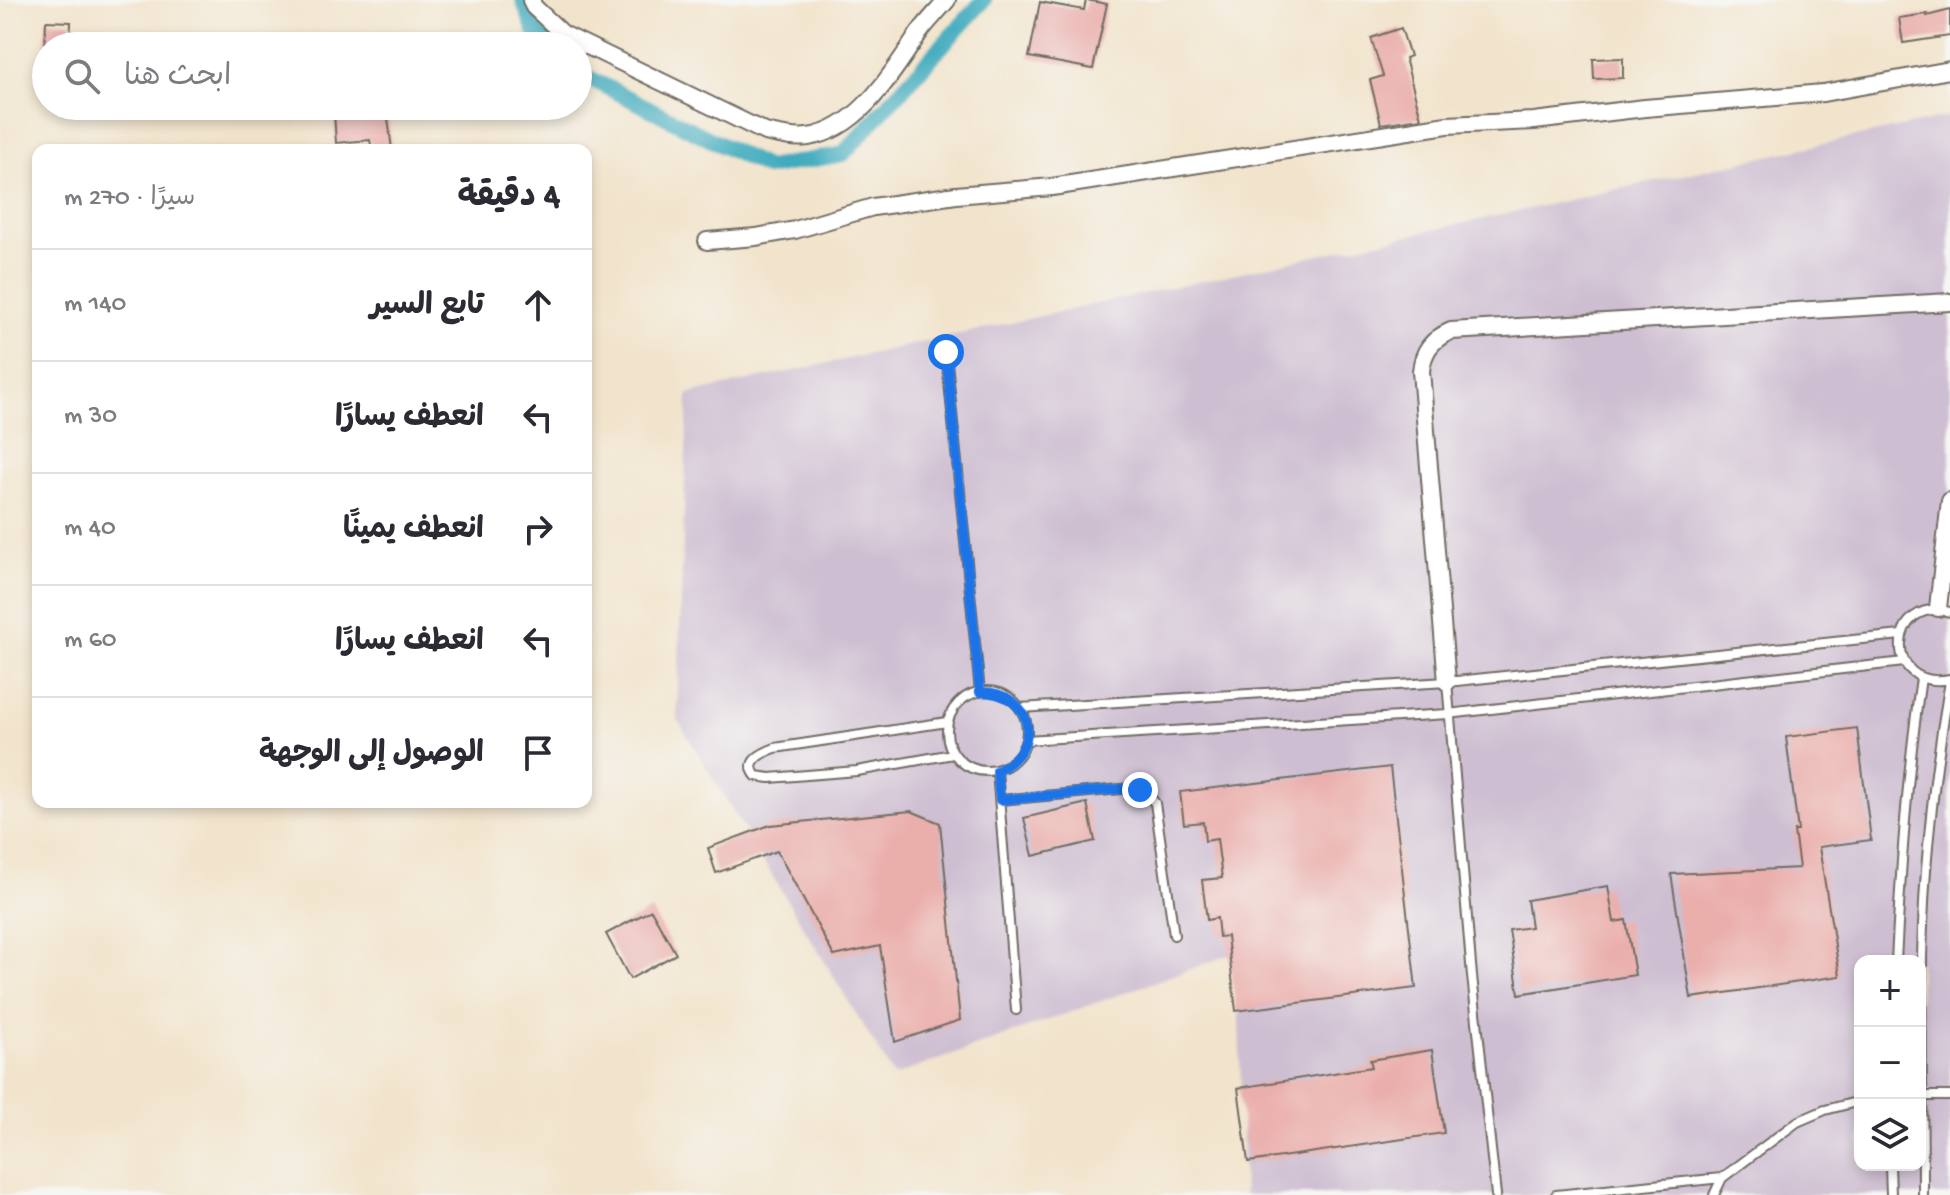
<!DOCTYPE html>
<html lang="ar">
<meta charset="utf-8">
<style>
:root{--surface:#fff;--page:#f2f2f3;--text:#2b2b33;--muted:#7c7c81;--line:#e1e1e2}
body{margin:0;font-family:"Gochi Hand","Playpen Sans Arabic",sans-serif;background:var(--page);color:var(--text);direction:rtl}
.controls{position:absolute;right:24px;bottom:24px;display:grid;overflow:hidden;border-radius:16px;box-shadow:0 4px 12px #0003}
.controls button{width:72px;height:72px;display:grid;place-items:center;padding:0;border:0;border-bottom:2px solid var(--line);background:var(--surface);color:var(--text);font:40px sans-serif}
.stop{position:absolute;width:24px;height:24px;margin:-18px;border:6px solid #1a73e8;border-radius:50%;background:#fff}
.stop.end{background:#1a73e8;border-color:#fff;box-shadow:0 2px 8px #0008}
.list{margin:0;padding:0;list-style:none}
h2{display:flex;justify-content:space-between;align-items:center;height:104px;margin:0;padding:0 32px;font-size:34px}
h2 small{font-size:26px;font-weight:400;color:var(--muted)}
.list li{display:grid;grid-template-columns:52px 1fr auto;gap:24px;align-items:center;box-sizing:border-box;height:112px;padding:0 32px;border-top:2px solid var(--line)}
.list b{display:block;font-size:30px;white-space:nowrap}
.list em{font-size:26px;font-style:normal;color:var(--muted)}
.icon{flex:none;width:44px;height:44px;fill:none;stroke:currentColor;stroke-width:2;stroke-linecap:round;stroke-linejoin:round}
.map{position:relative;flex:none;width:1950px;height:1195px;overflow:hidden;direction:ltr}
.search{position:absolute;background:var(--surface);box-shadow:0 4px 12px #0003;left:32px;top:32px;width:560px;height:88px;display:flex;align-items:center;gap:20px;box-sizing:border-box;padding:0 28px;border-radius:44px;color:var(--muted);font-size:30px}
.panel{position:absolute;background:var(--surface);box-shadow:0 4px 12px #0003;left:32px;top:144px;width:560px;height:664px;border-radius:16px;direction:rtl}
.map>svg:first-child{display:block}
.industrial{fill:#cebed1;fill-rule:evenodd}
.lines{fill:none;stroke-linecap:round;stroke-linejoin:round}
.canal{stroke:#3fabbe;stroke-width:16}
.building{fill:#eaaeab}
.lane-casing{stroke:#716c63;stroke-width:12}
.street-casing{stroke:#716c63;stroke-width:20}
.lane{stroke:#fff;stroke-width:8}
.street{stroke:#fff;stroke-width:16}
.route{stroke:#1a73e8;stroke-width:10}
</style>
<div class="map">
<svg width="1950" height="1195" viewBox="0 0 1950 1195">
<rect width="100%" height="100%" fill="#f6f6f2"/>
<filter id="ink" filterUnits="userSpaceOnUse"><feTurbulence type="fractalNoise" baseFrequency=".0125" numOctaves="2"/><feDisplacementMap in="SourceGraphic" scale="16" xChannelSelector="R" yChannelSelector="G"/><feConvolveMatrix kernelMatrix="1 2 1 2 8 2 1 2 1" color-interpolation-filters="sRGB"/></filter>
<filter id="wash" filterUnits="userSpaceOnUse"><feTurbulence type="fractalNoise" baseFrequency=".006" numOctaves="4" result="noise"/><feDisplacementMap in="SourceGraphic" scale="32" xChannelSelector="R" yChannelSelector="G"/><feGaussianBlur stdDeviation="1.8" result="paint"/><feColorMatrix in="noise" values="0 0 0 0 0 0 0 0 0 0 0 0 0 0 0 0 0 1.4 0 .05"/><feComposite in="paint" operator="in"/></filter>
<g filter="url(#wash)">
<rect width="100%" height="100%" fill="#f2e4cc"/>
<path class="industrial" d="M1950 116V1195H1244L1237 952 894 1076 677 719 688 394ZM1860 961H1920V1165H1860Z"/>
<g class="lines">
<path class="canal" d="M523 0 535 31 552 46
M578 68 589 78 767 168 843 154 984 0"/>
</g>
<g id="blocks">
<path class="building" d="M1086 0 1107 4 1093 69 1029 57 1040 2 1084 10Z
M1950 10V36L1903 43 1899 18 1927 14V16Z
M46 21 71 22 70 46H45Z
M1401 28 1410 56 1405 58 1421 118 1381 124 1370 80 1383 76 1371 38Z
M1623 58V78L1594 79 1593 59Z
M362 110V114L387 110 392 150H372L370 140 336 143 334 113Z
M1857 728 1871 840 1819 847 1840 976 1691 998 1671 874 1799 868 1794 831H1798L1786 737Z
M1390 767 1416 988 1236 1011 1227 936 1219 937 1217 918 1207 920 1202 880 1222 878 1217 839 1205 841 1203 822 1184 824 1180 792Z
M1087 803 1095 841 1033 856 1024 818Z
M911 811 940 823 960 1020 895 1042 880 946 834 956 777 851 716 873 708 848 770 825Z
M1608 886 1614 922 1626 920 1635 975 1519 994 1509 930 1531 927 1527 900Z
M651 910 676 954 630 979 606 934Z
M1432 1050 1444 1133 1248 1162 1238 1088 1372 1067 1370 1060Z"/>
</g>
</g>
<g filter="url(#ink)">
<use href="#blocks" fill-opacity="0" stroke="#716c63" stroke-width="2"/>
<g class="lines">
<g class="lane-casing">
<path id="lane" d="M946 352 980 692
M1950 612C1888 594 1881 692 1950 679
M1447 682 1472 976 1496 1195
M947 731a40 40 0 1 1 80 0a40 40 0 1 1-80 0Z
M1020 708 1447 682 1901 635
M947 722 775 748C762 753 744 761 756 776L770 778 857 771 953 754
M1026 740 1448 714 1904 662
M997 771 1016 1010
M1000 800 1132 788 1146 793 1155 803 1174 935
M1896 961C1901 865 1907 773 1921 678
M1920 1096H1950
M1890 1165 1891 1195
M1556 1195 1722 1178
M1714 1195 1722 1178 1797 1122 1825 1110 1860 1101
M1923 1195C1923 1087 1918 978 1926 870 1931 806 1939 744 1950 681"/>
</g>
<g class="street-casing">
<path id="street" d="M531 0 534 7 563 34 765 132C779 135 793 139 808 137 859 130 893 72 919 33 927 22 938 11 947 0
M707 241 756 237 795 230 873 207 956 195 1052 187 1447 125 1534 121 1645 108 1823 93 1950 70
M1938 608 1950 501
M1447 682 1421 371C1423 351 1432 339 1451 331L1950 302"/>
</g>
<use href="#lane" class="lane"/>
<use href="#street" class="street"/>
</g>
</g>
<g class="lines" filter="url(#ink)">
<path class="route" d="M946 352 980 692C1033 692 1045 747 997 771L1000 800 1132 788 1140 790"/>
</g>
</svg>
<div class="controls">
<button>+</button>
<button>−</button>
<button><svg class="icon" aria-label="layers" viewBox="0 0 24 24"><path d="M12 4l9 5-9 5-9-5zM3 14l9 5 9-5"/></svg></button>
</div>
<div class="stop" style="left:946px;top:352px"></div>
<div class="stop end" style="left:1140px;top:790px"></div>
<div class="search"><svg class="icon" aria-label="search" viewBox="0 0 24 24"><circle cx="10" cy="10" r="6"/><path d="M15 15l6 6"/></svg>ابحث هنا</div>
<section class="panel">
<h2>4 دقيقة<small>سيرًا · 270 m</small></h2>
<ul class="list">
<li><svg class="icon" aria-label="ahead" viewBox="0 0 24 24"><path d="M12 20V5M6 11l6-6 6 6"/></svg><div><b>تابع السير</b></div><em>140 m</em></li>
<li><svg class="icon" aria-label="left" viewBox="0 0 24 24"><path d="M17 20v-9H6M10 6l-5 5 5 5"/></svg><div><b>انعطف يسارًا</b></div><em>30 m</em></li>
<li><svg class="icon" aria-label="right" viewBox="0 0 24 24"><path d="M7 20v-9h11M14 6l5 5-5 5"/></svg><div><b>انعطف يمينًا</b></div><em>40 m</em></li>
<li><svg class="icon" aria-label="left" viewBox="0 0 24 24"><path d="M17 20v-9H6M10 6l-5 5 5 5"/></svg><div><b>انعطف يسارًا</b></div><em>60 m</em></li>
<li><svg class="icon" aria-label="arrive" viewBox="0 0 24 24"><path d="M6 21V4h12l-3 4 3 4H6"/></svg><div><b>الوصول إلى الوجهة</b></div></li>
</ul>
</section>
</div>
